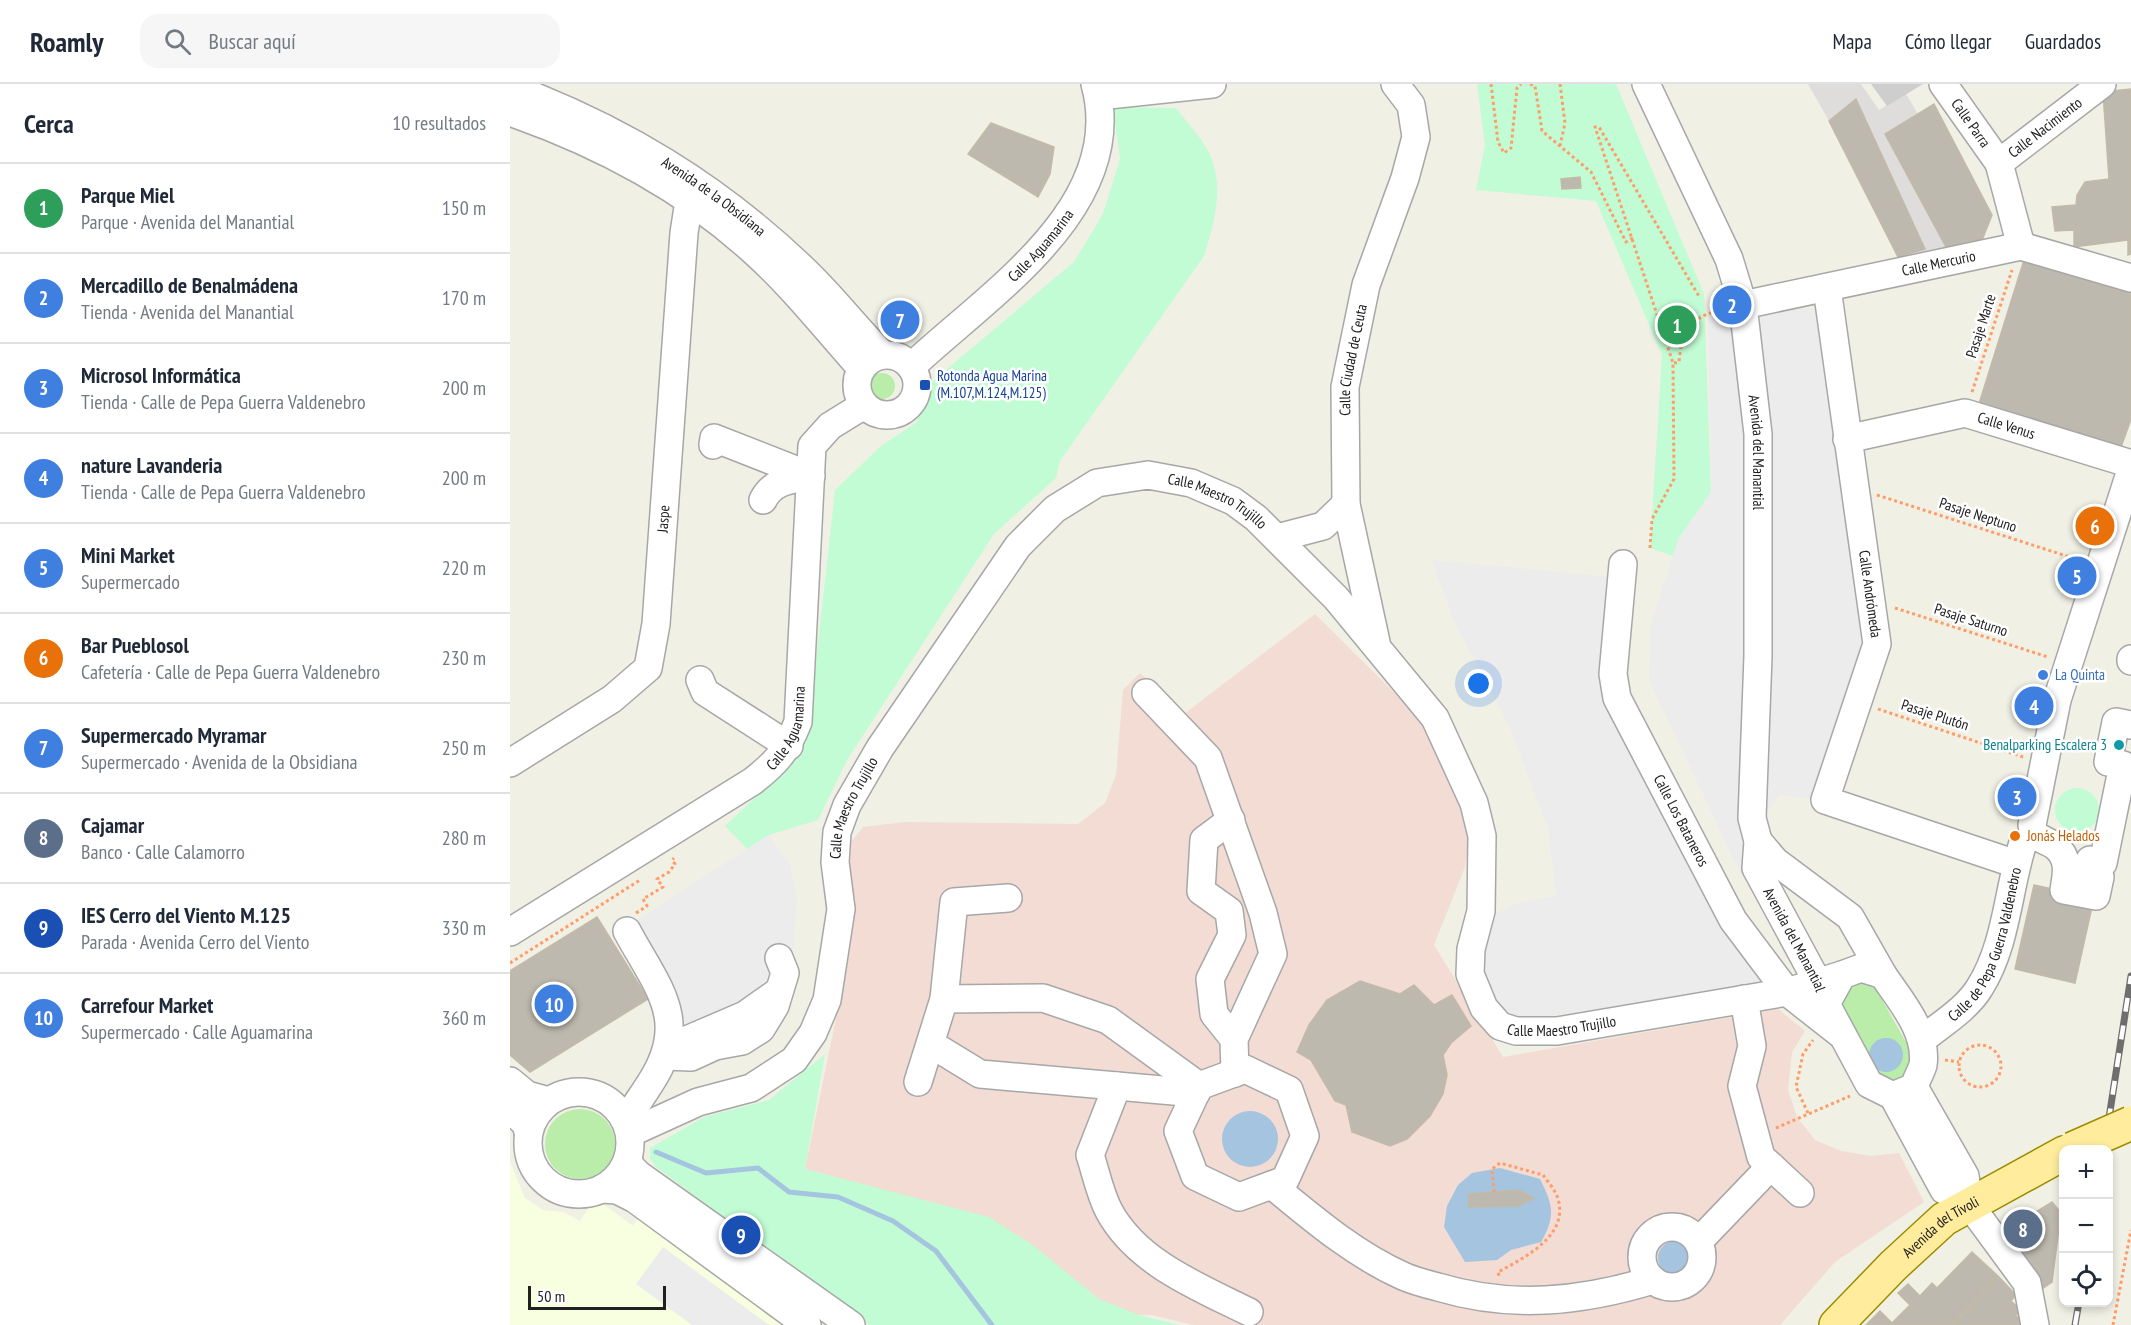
<!DOCTYPE html>
<html lang="es">
<meta charset="utf-8">
<style>
:root{--surface:#fff;--page:#f6f6f7;--text:#1f2937;--muted:#747a83;--line:#e0e1e3;--accent:#cf3200}
body{margin:0;font-family:"PT Sans Narrow",sans-serif;background:var(--page);color:var(--text)}
.controls{position:absolute;right:18px;bottom:18px;display:grid;overflow:hidden;border-radius:12px;box-shadow:0 3px 9px #0003}
.controls button{width:54px;height:54px;display:grid;place-items:center;padding:0;border:0;border-bottom:2px solid var(--line);background:var(--surface);color:var(--text);font:30px sans-serif}
.scale{position:absolute;left:18px;bottom:15px;width:138px;box-sizing:border-box;padding-left:6px;border:3px solid #202020;border-top:0;font-size:16px;line-height:21px;white-space:nowrap;color:#202020;-webkit-text-stroke:4px #fff;paint-order:stroke}
.you{position:absolute;left:969px;top:600px;width:21px;height:21px;margin:-15px;border:4px solid #fff;border-radius:50%;background:#1a73e8;box-shadow:0 0 0 9px #1a73e833}
.badge{display:grid;place-items:center;width:39px;height:39px;border-radius:50%;background:var(--accent);color:#fff;font-size:20px;font-weight:700}
.pin{position:absolute;translate:-50% -50%;border:3px solid #fff;box-shadow:0 2px 6px #0006}
.list{margin:0;padding:0;list-style:none}
h2{display:flex;justify-content:space-between;align-items:center;height:78px;margin:0;padding:0 24px;font-size:26px}
h2 small{font-size:20px;font-weight:400;color:var(--muted)}
.list li{display:grid;grid-template-columns:39px 1fr auto;gap:18px;align-items:center;box-sizing:border-box;height:90px;padding:0 24px;border-top:2px solid var(--line)}
.list b{display:block;font-size:22px;white-space:nowrap}
.list p{margin:0;font-size:20px;white-space:nowrap;color:var(--muted)}
.list em{font-size:20px;font-style:normal;color:var(--muted)}
.icon{flex:none;width:33px;height:33px;fill:none;stroke:currentColor;stroke-width:2;stroke-linecap:round;stroke-linejoin:round}
.map{position:relative;flex:none;width:1621px;height:1241px;overflow:hidden}
header{display:flex;align-items:center;gap:36px;box-sizing:border-box;height:84px;padding:0 30px;background:var(--surface);border-bottom:2px solid var(--line)}
header strong{font-size:28px}
nav{display:flex;gap:33px;margin-inline-start:auto;font-size:21px}
.search{width:420px;height:54px;background:var(--page);display:flex;align-items:center;gap:15px;box-sizing:border-box;padding:0 21px;border-radius:18px;color:var(--muted);font-size:22px}
main{display:flex}
aside{flex:1;background:var(--surface)}
.map>svg:first-child{display:block}
.residential{fill:#dedddc}
.commercial{fill:#f2dcd4}
.education{fill:#f8ffe0}
.religious{fill:#cecece}
.grass{fill:#baeda9}
.park{fill:#c1fcd4}
.parking{fill:#ececec}
.water{fill:#a4c4e0}
.lines{fill:none;stroke-linecap:round;stroke-linejoin:round}
.stream{stroke:#a4c4e0;stroke-width:5}
.building{fill:#beb9ae;stroke:#c3baa7;stroke-width:1.5}
.minor-casing{stroke:#a7a7a7;stroke-width:30}
.major-casing{stroke:#9b8d00;stroke-width:36}
.path{stroke:#ff9c68;stroke-width:3;stroke-dasharray:3 3;stroke-linecap:butt}
.minor{stroke:#fff;stroke-width:27}
.major{stroke:#ffec9c;stroke-width:33}
.rail-casing{stroke:#6e6e6e;stroke-width:7}
.rail{stroke:#fff;stroke-width:4.5;stroke-dasharray:14;stroke-linecap:butt}
.major-bridge-casing{stroke:#9b8d00;stroke-width:36;stroke-linecap:butt}
.major-bridge{stroke:#ffec9c;stroke-width:33}
.transit-dot{fill:#1a4fb4;stroke:#fff;stroke-width:2}
.shop-dot{fill:#3f7fe0;stroke:#fff;stroke-width:2}
.culture-dot{fill:#0f9aa8;stroke:#fff;stroke-width:2}
.food-dot{fill:#e8710a;stroke:#fff;stroke-width:2}
.labels{text-anchor:middle;stroke-width:5;stroke-linejoin:round;paint-order:stroke}
.street-label{font-size:15px;fill:#202020;stroke:#fff}
.transit-label{font-size:15px;fill:#164399;stroke:#fff;text-anchor:start}
.shop-label{font-size:15px;fill:#366cbe;stroke:#fff;text-anchor:start}
.culture-label{font-size:15px;fill:#0d838f;stroke:#fff;text-anchor:end}
.food-label{font-size:15px;fill:#c56008;stroke:#fff;text-anchor:start}
</style>
<header>
<strong>Roamly</strong>
<div class="search"><svg class="icon" aria-label="search" viewBox="0 0 24 24"><circle cx="10" cy="10" r="6"/><path d="M15 15l6 6"/></svg>Buscar aquí</div>
<nav><a>Mapa</a><a>Cómo llegar</a><a>Guardados</a></nav>
</header>
<main>
<aside>
<h2>Cerca<small>10 resultados</small></h2>
<ul class="list">
<li><span class="badge" style="background:#2e9e5b">1</span><div><b>Parque Miel</b><p>Parque · Avenida del Manantial</p></div><em>150 m</em></li>
<li><span class="badge" style="background:#3f7fe0">2</span><div><b>Mercadillo de Benalmádena</b><p>Tienda · Avenida del Manantial</p></div><em>170 m</em></li>
<li><span class="badge" style="background:#3f7fe0">3</span><div><b>Microsol Informática</b><p>Tienda · Calle de Pepa Guerra Valdenebro</p></div><em>200 m</em></li>
<li><span class="badge" style="background:#3f7fe0">4</span><div><b>nature Lavanderia</b><p>Tienda · Calle de Pepa Guerra Valdenebro</p></div><em>200 m</em></li>
<li><span class="badge" style="background:#3f7fe0">5</span><div><b>Mini Market</b><p>Supermercado</p></div><em>220 m</em></li>
<li><span class="badge" style="background:#e8710a">6</span><div><b>Bar Pueblosol</b><p>Cafetería · Calle de Pepa Guerra Valdenebro</p></div><em>230 m</em></li>
<li><span class="badge" style="background:#3f7fe0">7</span><div><b>Supermercado Myramar</b><p>Supermercado · Avenida de la Obsidiana</p></div><em>250 m</em></li>
<li><span class="badge" style="background:#5c6f8a">8</span><div><b>Cajamar</b><p>Banco · Calle Calamorro</p></div><em>280 m</em></li>
<li><span class="badge" style="background:#1a4fb4">9</span><div><b>IES Cerro del Viento M.125</b><p>Parada · Avenida Cerro del Viento</p></div><em>330 m</em></li>
<li><span class="badge" style="background:#3f7fe0">10</span><div><b>Carrefour Market</b><p>Supermercado · Calle Aguamarina</p></div><em>360 m</em></li>
</ul>
</aside>
<div class="map">
<svg width="1621" height="1241" viewBox="0 0 1621 1241">
<rect width="100%" height="100%" fill="#f1f0e5"/>
<path class="residential" d="M1298 0H1351L1369 26 1396 10 1408 30 1424 20 1482 131 1472 156 1388 173 1319 37Z"/>
<path class="commercial" d="M805 530 931 655 961 741 955 783 924 861 993 973 1268 925 1295 947 1282 968 1278 1006 1287 1033 1305 1056 1331 1067 1361 1072 1389 1069 1414 1118 1325 1178 1270 1241H684L641 1231H540L479 1134 295 1085 339 871 342 802 338 762 353 743 395 738 568 740 595 719 606 691 613 606 630 589 674 630Z"/>
<path class="education" d="M0 1078 15 1114 33 1126 53 1128 70 1137 85 1114 123 1142 130 1131 275 1241H0Z"/>
<path class="religious" d="M1361 0H1413L1377 22Z"/>
<path class="grass" d="M359 302a13 13 0 1 1 26 0a13 13 0 1 1-26 0Z
M1348 898 1366 905 1405 974 1393 999 1364 994 1326 914 1332 907Z
M35 1060a35 35 0 1 1 70 0a35 35 0 1 1-70 0Z"/>
<path class="park" d="M967 0H1106L1194 210 1201 408 1168 456 1163 472 1140 464 1152 271 1086 117 966 106 975 62Z
M603 23 666 24C677 39 694 56 701 73 714 106 704 140 694 172L550 377 546 394 484 450 337 676 308 736 259 751 237 765 215 742 284 677 299 641 325 406 371 362 407 338 418 301 564 178 593 130 610 75Z
M1545 726a22 22 0 1 1 44 0a22 22 0 1 1-44 0Z
M315 970 295 1085 479 1133 524 1162 589 1215 629 1231 669 1241H359L146 1083 140 1075V1064L194 1033 259 1016Z"/>
<path class="parking" d="M1314 223 1353 562 1302 715 1270 711 1245 743 1247 803 1233 795 1139 596 1141 539 1168 456 1201 408 1198 233Z
M921 476 1103 493 1092 611 1216 845 1254 898 1029 934 1002 933 985 920 971 891 973 868 984 830 1007 819 1046 812 1038 745 999 642 946 541Z
M259 751 280 781 287 815 281 892 177 959 124 838Z
M153 1163 259 1241H182L126 1200Z"/>
<path class="water" d="M1359 971a17 17 0 1 1 34 0a17 17 0 1 1-34 0Z
M712 1055a28 28 0 1 1 56 0a28 28 0 1 1-56 0Z
M990 1084 1030 1095C1043 1121 1046 1132 1031 1158L1001 1166 987 1176 955 1178 934 1143 937 1122 948 1101 962 1089Z
M1148 1174a17 17 0 1 1 34 0a17 17 0 1 1-34 0Z"/>
<g class="lines">
<path class="stream" d="M146 1068 196 1089 248 1084 279 1108 328 1113 383 1137 426 1167 482 1241"/>
</g>
<path class="building" d="M1621 5V170L1618 171V156L1564 163V146L1545 147 1542 123 1566 121 1567 111 1575 98 1599 95 1593 8Z
M1346 15 1415 165 1388 173 1319 37Z
M1424 20 1482 131 1472 156 1436 163 1375 50Z
M481 39 544 63 540 90 528 113 458 70Z
M1070 93 1071 104 1052 105 1051 95Z
M1514 176 1621 210V335L1609 369 1468 323Z
M1524 801 1584 814 1565 899 1505 885Z
M87 833 138 915 20 988 0 971V887Z
M850 897 890 910 904 901 924 921 942 911 961 942 941 959 933 971 937 991 933 1010 920 1032 897 1055 880 1062 842 1048 836 1021 825 1017 801 976 787 968 799 941 817 916Z
M1009 1106 1024 1114 1009 1122 958 1123 959 1110Z
M1542 1118 1551 1129 1542 1198 1532 1205 1489 1151Z
M1462 1168 1489 1193 1441 1241H1356L1370 1227 1382 1239 1400 1221 1388 1209 1398 1200 1410 1212 1422 1199 1427 1204Z
M1489 1193 1506 1211 1501 1217 1511 1226 1506 1231 1514 1241H1443Z"/>
<g class="lines">
<g class="minor-casing">
<g id="minor">
<path id="s1" d="M1136 0 1219 175 1233 221 1248 350V572L1242 734 1248 757 1246 784 1308 899 1316 920"/>
<path id="s2" d="M1433 0 1489 79"/>
<path id="s3" d="M0 3C112 45 206 102 292 184 321 211 345 243 373 271"/>
<path d="M589 12 702 0"/>
<path d="M0 28C86 58 172 103 240 164 281 200 315 244 351 284"/>
<path id="s4" d="M1511 162 1489 79 1592 0"/>
<path id="s5" d="M1317 204 1367 560 1315 716 1506 780"/>
<path id="s6" d="M1233 221 1511 162 1621 194"/>
<circle cx="377" cy="301" r="30"/>
<path id="s7" d="M401 283C476 212 619 123 585 0"/>
<path id="s8" d="M1337 355 1455 329 1618 379"/>
<path d="M203 361 204 354 301 392C281 396 263 396 253 416"/>
<path d="M1621 386 1547 616 1522 741 1524 750C1531 756 1538 757 1545 762 1560 774 1557 789 1554 806L1586 812 1590 793 1578 790 1580 776 1593 779 1613 681 1598 678 1606 638 1621 641"/>
<path d="M767 454 813 442 836 420"/>
<path id="s9" d="M1113 480 1103 590 1107 614 1223 836 1277 908 1333 952"/>
<path id="s10" d="M866 558 836 420 835 303 856 201 895 94 906 53 901 21 885 0"/>
<path d="M1621 575V577"/>
<path d="M190 596 195 608 279 662"/>
<path d="M636 609 698 674 753 829 763 870 724 955 725 989"/>
<path id="s11" d="M0 679 102 615 138 584 146 540 174 149 179 117"/>
<path d="M721 736 694 756 691 807 719 827 722 851 700 895 704 930 724 955"/>
<path d="M1248 757 1265 777 1340 833 1373 891"/>
<path id="s12" d="M0 848 243 697C267 678 276 668 288 638L302 362 320 342 354 321"/>
<path d="M1351 884 1373 891C1390 916 1418 948 1413 981 1411 988 1406 996 1404 1003L1383 1012 1359 1000 1316 920 1332 891Z"/>
<path d="M434 915 533 914 598 936 689 1002"/>
<path d="M1234 915 1242 962 1232 1002 1251 1073 1290 1109"/>
<path d="M179 955 235 931 269 907"/>
<path id="s13" d="M1412 956C1431 940 1457 925 1470 903 1496 862 1498 807 1512 762"/>
<path d="M421 960 470 990 686 1009"/>
<path d="M155 972 181 973 205 962 232 957 251 945 265 922 275 889 269 874"/>
<path d="M735 985 779 1006 795 1052 775 1096 729 1113 685 1092 668 1047 689 1002Z"/>
<path d="M0 997 17 1011 39 1017"/>
<path d="M408 998 434 915 444 818 498 814"/>
<path d="M607 1002 580 1071C586 1089 590 1110 599 1127 627 1179 689 1203 739 1228"/>
<path d="M1404 1003 1455 1092 1459 1120"/>
<circle cx="69" cy="1059" r="51"/>
<path d="M1383 1012 1434 1106 1459 1120 1517 1199 1525 1241"/>
<path d="M0 1025 16 1040 18 1048"/>
<path d="M116 1037C124 1023 133 1011 141 998 181 936 147 903 117 847"/>
<path id="s14" d="M120 1049 188 1018 241 1004 284 976 303 949 317 916 331 825 325 778 327 748 337 721 370 664 508 462 545 425 587 399 638 391 681 399 723 417 746 434 826 514 925 634 964 719 972 752 971 827 961 865 960 890 974 924 990 942 1006 947H1047L1277 908 1332 891"/>
<path d="M118 1075 121 1083 129 1091 341 1241"/>
<path d="M762 1101C802 1134 844 1170 893 1192 904 1197 916 1200 928 1203 1001 1225 1071 1218 1143 1196"/>
<path d="M92 1105 107 1106 125 1115 297 1241"/>
<circle cx="1162" cy="1173" r="30"/>
<path d="M1189 1157 1261 1082"/>
</g>
</g>
<g class="major-casing">
<g id="major">
<path id="s15" d="M1326 1241 1383 1182 1434 1135 1554 1069"/>
</g>
</g>
<path class="path" d="M981 0 988 58 994 69 1001 64 1007 4 1011 0
M1020 0 1025 2 1032 47 1081 88 1116 158 1123 154
M1050 0 1055 39 1050 62
M1164 279 1169 278 1173 245 1186 249 1190 233 1203 228
M1462 308 1502 186
M1367 411 1569 476
M1140 464 1142 435 1164 395 1163 279 1085 43H1089L1190 214
M1385 524 1538 573
M1368 625 1513 673
M126 829 137 822 133 815 153 803 147 795 159 788 165 780 162 776 164 774
M0 879 130 796
M1449 982a21 21 0 1 1 42 0a21 21 0 1 1-42 0Z
M1435 976 1449 978
M1298 1029 1286 1003 1293 970 1303 956
M1266 1044 1340 1012
M984 1108 982 1085 990 1079 1033 1091C1038 1098 1046 1107 1048 1115 1059 1152 1014 1174 988 1188L989 1192
M1603 1241 1621 1146"/>
<use href="#minor" class="minor"/>
<use href="#major" class="major"/>
<g class="rail-casing">
<path id="rail" d="M1594 1066 1621 892
M1565 1241 1569 1218"/>
</g>
<use href="#rail" class="rail"/>
<g class="major-bridge-casing">
<path id="major-bridge" d="M1562 1065 1621 1039"/>
</g>
<use href="#major-bridge" class="major-bridge"/>
</g>
<rect class="transit-dot" x="409" y="295" width="12" height="12" rx="3"/>
<circle class="shop-dot" cx="1533" cy="591" r="6"/>
<circle class="culture-dot" cx="1609" cy="661" r="6"/>
<circle class="food-dot" cx="1505" cy="752" r="6"/>
<g class="labels">
<g class="street-label">
<text dy="5" stroke="none"><textPath href="#s2" startOffset="48">Calle Parra</textPath></text>
<text dy="5" stroke="none"><textPath href="#s4" startOffset="144">Calle Nacimiento</textPath></text>
<text dy="5" stroke="none"><textPath href="#s3" startOffset="232">Avenida de la Obsidiana</textPath></text>
<text dy="5" stroke="none"><textPath href="#s7" startOffset="178">Calle Aguamarina</textPath></text>
<text dy="5" stroke="none"><textPath href="#s6" startOffset="200">Calle Mercurio</textPath></text>
<text transform="translate(1471 242) rotate(-72)" y="5">Pasaje Marte</text>
<text dy="5" stroke="none"><textPath href="#s10" startOffset="286">Calle Ciudad de Ceuta</textPath></text>
<text dy="5" stroke="none"><textPath href="#s8" startOffset="164">Calle Venus</textPath></text>
<text dy="5" stroke="none"><textPath href="#s1" startOffset="390">Avenida del Manantial</textPath></text>
<text dy="5" stroke="none"><textPath href="#s14" startOffset="987">Calle Maestro Trujillo</textPath></text>
<text transform="translate(1468 431) rotate(18)" y="5">Pasaje Neptuno</text>
<text dy="5" stroke="none"><textPath href="#s11" startOffset="318">Jaspe</textPath></text>
<text dy="5" stroke="none"><textPath href="#s5" startOffset="309">Calle Andrómeda</textPath></text>
<text transform="translate(1461 536) rotate(18)" y="5">Pasaje Saturno</text>
<text transform="translate(1425 631) rotate(18)" y="5">Pasaje Plutón</text>
<text dy="5" stroke="none"><textPath href="#s12" startOffset="352">Calle Aguamarina</textPath></text>
<text dy="5" stroke="none"><textPath href="#s14" startOffset="447">Calle Maestro Trujillo</textPath></text>
<text dy="5" stroke="none"><textPath href="#s9" startOffset="273">Calle Los Bataneros</textPath></text>
<text dy="5" stroke="none"><textPath href="#s1" startOffset="888">Avenida del Manantial</textPath></text>
<text dy="5" stroke="none"><textPath href="#s13" startOffset="120">Calle de Pepa Guerra Valdenebro</textPath></text>
<text dy="5" stroke="none"><textPath href="#s14" startOffset="1689">Calle Maestro Trujillo</textPath></text>
<text dy="5" stroke="none"><textPath href="#s15" startOffset="144">Avenida del Tívoli</textPath></text>
</g>
<g class="transit-label">
<text x="427" y="297">Rotonda Agua Marina<tspan x="427" dy="17">(M.107,M.124,M.125)</tspan></text>
</g>
<g class="shop-label">
<text x="1545" y="596">La Quinta</text>
</g>
<g class="culture-label">
<text x="1597" y="666">Benalparking Escalera 3</text>
</g>
<g class="food-label">
<text x="1517" y="757">Jonás Helados</text>
</g>
</g>
</svg>
<div class="controls">
<button>+</button>
<button>−</button>
<button><svg class="icon" aria-label="locate" viewBox="0 0 24 24"><circle cx="12" cy="12" r="6"/><path d="M12 2v4M12 18v4M2 12h4M18 12h4"/></svg></button>
</div>
<div class="scale">50 m</div>
<div class="you"></div>
<div class="pin badge" style="left:1167px;top:241px;background:#2e9e5b">1</div>
<div class="pin badge" style="left:1222px;top:221px;background:#3f7fe0">2</div>
<div class="pin badge" style="left:1507px;top:713px;background:#3f7fe0">3</div>
<div class="pin badge" style="left:1524px;top:622px;background:#3f7fe0">4</div>
<div class="pin badge" style="left:1567px;top:492px;background:#3f7fe0">5</div>
<div class="pin badge" style="left:1585px;top:442px;background:#e8710a">6</div>
<div class="pin badge" style="left:390px;top:236px;background:#3f7fe0">7</div>
<div class="pin badge" style="left:1513px;top:1145px;background:#5c6f8a">8</div>
<div class="pin badge" style="left:231px;top:1151px;background:#1a4fb4">9</div>
<div class="pin badge" style="left:44px;top:920px;background:#3f7fe0">10</div>
</div>
</main>
